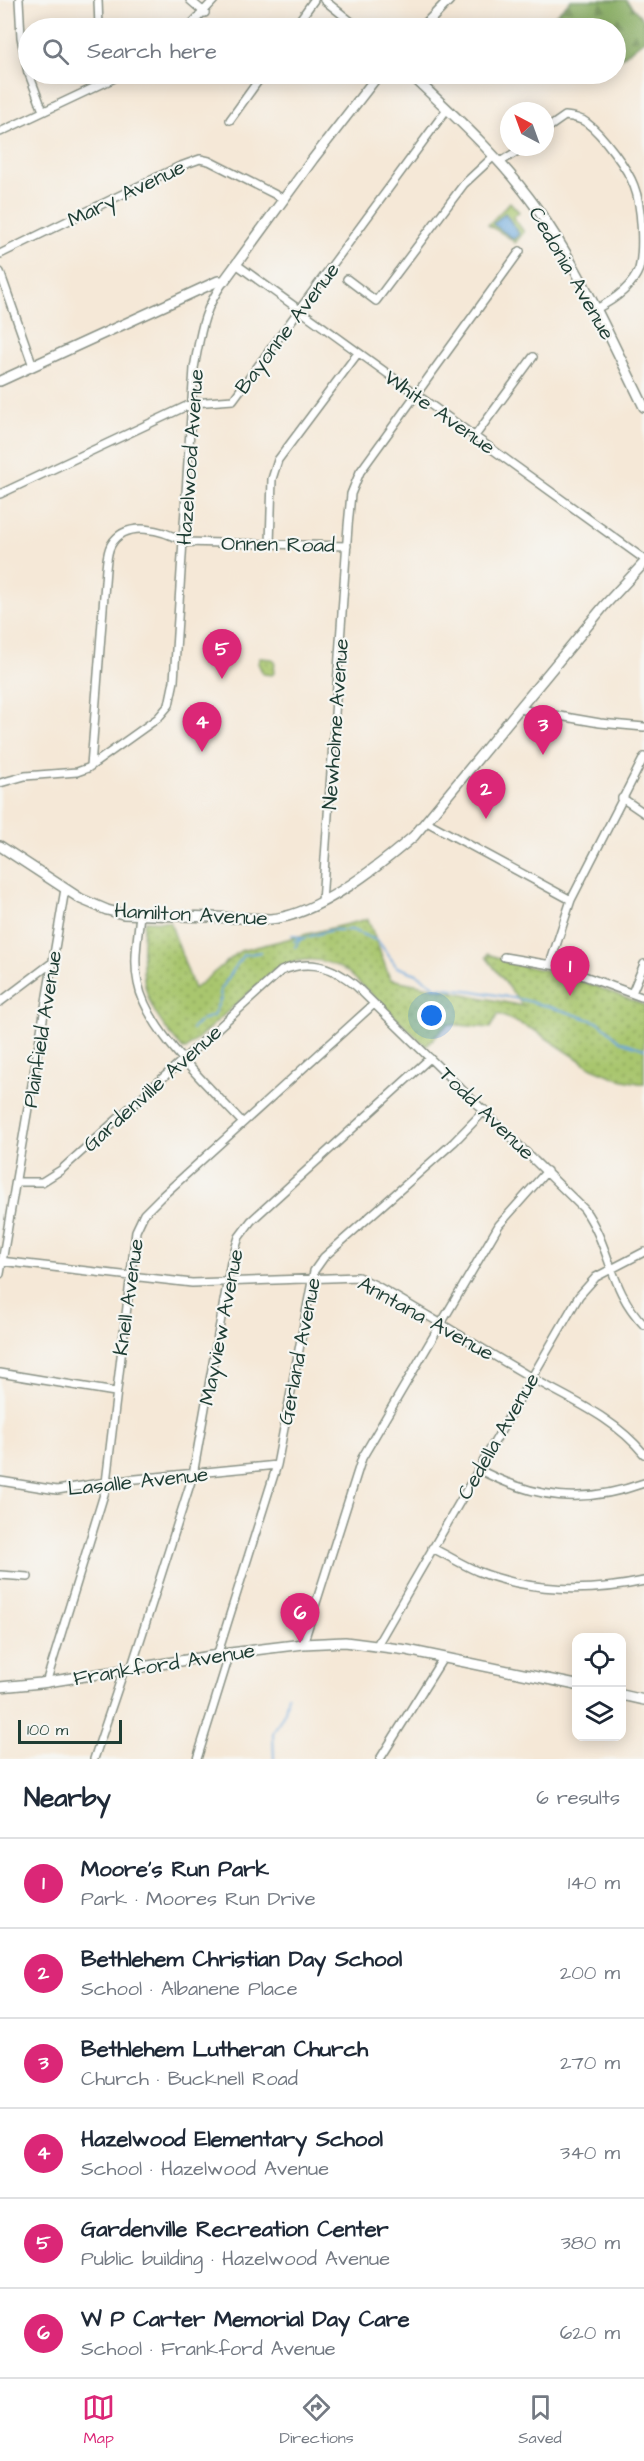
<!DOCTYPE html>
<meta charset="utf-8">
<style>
:root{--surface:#fff;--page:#f2f2f3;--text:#1f2937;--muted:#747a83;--line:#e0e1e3;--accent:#db2777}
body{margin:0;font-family:"Architects Daughter",sans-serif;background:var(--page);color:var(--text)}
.controls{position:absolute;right:18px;bottom:18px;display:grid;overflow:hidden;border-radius:12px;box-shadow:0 3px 15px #0003}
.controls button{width:54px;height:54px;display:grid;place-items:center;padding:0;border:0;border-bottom:2px solid var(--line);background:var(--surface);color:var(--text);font:30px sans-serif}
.compass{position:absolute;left:500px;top:102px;width:54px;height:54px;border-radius:50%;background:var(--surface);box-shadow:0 3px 15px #0003;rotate:319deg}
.scale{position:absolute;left:18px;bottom:15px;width:104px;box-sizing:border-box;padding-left:6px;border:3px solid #1f3d34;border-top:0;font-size:16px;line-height:21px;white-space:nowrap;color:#1f3d34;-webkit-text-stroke:4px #f6f6f2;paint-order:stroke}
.you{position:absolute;left:432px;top:1016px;width:21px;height:21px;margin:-15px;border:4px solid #fff;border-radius:50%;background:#1a73e8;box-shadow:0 0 0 9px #1a73e833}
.badge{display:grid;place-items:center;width:39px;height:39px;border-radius:50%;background:var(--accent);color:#fff;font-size:20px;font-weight:700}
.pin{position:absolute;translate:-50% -50px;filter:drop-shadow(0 2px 3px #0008)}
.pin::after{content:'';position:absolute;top:32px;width:21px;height:18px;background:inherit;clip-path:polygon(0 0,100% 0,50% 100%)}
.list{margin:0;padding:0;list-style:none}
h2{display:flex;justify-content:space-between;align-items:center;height:78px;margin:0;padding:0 24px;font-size:26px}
h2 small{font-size:20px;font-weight:400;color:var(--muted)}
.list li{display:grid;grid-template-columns:39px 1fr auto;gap:18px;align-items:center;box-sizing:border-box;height:90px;padding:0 24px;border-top:2px solid var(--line)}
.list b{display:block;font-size:22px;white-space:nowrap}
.list p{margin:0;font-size:20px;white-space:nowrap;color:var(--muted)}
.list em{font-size:20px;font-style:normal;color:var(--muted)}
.icon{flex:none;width:33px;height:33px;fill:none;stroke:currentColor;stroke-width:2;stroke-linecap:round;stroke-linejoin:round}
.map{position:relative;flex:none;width:644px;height:1759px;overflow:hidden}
.search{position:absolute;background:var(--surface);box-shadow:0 3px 15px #0003;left:18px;right:18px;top:18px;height:66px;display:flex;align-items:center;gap:15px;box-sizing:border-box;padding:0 21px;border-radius:33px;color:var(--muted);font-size:22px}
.sheet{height:618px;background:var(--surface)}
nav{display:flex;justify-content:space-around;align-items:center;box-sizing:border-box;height:84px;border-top:2px solid var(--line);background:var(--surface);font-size:16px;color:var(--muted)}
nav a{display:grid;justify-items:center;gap:3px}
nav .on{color:var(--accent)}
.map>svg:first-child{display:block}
.green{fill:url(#green-dots);stroke:#648251;stroke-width:1.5}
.forest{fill:url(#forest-firs);stroke:#52744a;stroke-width:1.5}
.pitch{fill:#a9c66e;stroke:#648251;stroke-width:1.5}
.water{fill:#6ba7dc;stroke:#457288;stroke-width:1.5}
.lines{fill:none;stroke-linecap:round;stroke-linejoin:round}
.stream{stroke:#6ba7dc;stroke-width:2}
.street-casing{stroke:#8a9286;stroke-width:10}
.secondary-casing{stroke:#8a9286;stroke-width:12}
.street{stroke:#fff;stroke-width:7}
.secondary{stroke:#fff;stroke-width:9}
.labels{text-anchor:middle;stroke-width:4.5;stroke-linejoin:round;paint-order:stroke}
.street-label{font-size:21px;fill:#1f3d34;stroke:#f6f6f2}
</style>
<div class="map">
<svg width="644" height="1759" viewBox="0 0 644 1759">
<defs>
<pattern id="green-dots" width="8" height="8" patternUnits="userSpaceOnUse" patternTransform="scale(1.5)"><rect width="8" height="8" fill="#a9c66e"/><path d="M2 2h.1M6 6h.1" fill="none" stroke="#89a25b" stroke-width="1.8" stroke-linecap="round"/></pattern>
<pattern id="forest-firs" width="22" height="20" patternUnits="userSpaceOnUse" patternTransform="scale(1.5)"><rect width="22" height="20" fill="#86ab61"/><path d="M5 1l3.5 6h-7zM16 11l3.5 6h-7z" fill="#6d8c51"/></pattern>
</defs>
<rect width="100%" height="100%" fill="#f6f6f2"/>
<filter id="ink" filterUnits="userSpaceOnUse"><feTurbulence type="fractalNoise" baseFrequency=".0167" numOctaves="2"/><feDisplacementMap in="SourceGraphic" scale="12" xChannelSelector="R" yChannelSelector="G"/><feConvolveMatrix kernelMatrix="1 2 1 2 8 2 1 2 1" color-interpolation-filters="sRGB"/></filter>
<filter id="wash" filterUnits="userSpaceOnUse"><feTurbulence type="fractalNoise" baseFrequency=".008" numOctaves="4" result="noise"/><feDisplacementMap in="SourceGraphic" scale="24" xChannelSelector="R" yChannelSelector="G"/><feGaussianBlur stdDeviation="1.35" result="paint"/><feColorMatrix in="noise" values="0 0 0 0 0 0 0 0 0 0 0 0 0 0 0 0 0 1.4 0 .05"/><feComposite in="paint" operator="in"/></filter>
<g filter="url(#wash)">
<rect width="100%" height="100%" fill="#f5e8d7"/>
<path class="green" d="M260 658 272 659 275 661 274 673 272 675 263 674 258 663Z
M368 919 390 979 523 1006 486 957 488 954 514 964 564 974 644 1005V1084L619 1079 592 1068 534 1030 498 1014 490 1028 448 1024 426 1046 348 972C321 956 300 956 273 971L186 1049H183C142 1004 140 984 144 924L146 921 170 922 194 989 240 951Z"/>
<path class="forest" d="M571 0H626L644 20V40L616 62V28H542Z"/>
<path class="pitch" d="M510 202 519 212 513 217 524 232 515 243 507 236 488 225Z"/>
<path class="water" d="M505 213 519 234 514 239 493 224Z"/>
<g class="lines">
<path class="stream" d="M292 935 301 938
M294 941 332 930H352L378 941 397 967 417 974 436 987 474 991 524 1000 564 1011 600 1023 620 1041 644 1049
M295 947 301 938
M192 1029 201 1020 213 1016 221 998 220 991 243 955 261 952
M274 1759 273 1733 285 1711 288 1695"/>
</g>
</g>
<g filter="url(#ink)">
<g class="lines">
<g class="street-casing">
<path id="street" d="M19 0 21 37 28 73
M98 0 99 28
M190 0 205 13
M324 0 359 28
M188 28 214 0
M294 28 314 0
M29 74 43 111
M230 120 263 74
M545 130 565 116C573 117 581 118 587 123 602 134 628 169 634 186 642 206 644 249 639 269 632 287 614 300 596 309
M0 132 123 74
M500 162 524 147
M0 254 178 167 200 159 209 161 284 199
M236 264 644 559
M0 272 33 366
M347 279 376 301 464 184 494 156
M475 436 533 357
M0 494 193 403 233 400 447 109
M270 544 272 479 278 460 358 353
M519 709 600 723 644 727
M91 766 106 569C107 561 107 552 111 545 126 519 164 530 184 542L347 546
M0 783 25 776 77 772 88 768 158 718 169 705 174 681 194 368C201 332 202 312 224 281
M622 798 644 813
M427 822 571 900
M322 902 348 526 351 494 360 472 520 251
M140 914C138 937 133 961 138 983 147 1031 209 1086 242 1122
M504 957 557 966 644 998
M550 964 571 900 644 757
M632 993 644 964
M0 1002 53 962
M17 1182H42L61 1170 281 971C310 958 334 967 356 986L584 1209C611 1247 609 1289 644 1325
M0 1261 192 1283 358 1277 377 1286C428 1315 477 1346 527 1375 568 1399 613 1416 644 1454
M0 1274 65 889
M0 1373 115 1392
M478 1469C534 1499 583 1505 644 1483
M0 1481 57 1490 106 1482 277 1465
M432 1548C447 1555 461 1564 477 1571 530 1592 589 1593 644 1581
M0 1575 28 1577
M303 1644 362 1458 499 1225 547 1171
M377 1645 579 1296 596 1277 644 1252
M217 1656 277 1465 314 1271 324 1257 454 1142 485 1110
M131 1669 193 1475 231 1262 239 1237 251 1221 430 1058
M46 1683 105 1491 136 1231 144 1214 160 1198 374 1004
M94 1759 124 1670
M197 1759 230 1653
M380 1759 443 1658"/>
</g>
<g class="secondary-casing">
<path id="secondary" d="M422 28 449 0
M410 74C455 116 502 159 538 210 581 271 611 340 644 407
M0 381 218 281H224L313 159 379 74
M0 846 81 899 107 910 123 914 270 919C317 916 379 866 414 836L604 606 644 563
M0 1687 41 1683 230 1653 303 1644 345 1642 407 1650 576 1685
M622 1695 644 1700"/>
</g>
<use href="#street" class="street"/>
<use href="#secondary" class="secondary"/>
</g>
</g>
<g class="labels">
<g class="street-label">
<text transform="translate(126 193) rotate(-26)" y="7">Mary Avenue</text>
<text transform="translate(572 273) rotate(60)" y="7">Cedonia Avenue</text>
<text transform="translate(287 328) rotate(-53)" y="7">Bayonne Avenue</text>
<text transform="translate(440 412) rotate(35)" y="7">White Avenue</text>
<text transform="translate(190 457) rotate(-86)" y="7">Hazelwood Avenue</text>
<text transform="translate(278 544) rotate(1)" y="7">Onnen Road</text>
<text transform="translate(335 724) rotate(-86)" y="7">Newholme Avenue</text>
<text transform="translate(191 914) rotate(3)" y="7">Hamilton Avenue</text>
<text transform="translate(42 1029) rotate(-81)" y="7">Plainfield Avenue</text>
<text transform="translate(152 1088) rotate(-42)" y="7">Gardenville Avenue</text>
<text transform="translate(487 1113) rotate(44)" y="7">Todd Avenue</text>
<text transform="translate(128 1297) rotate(-82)" y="7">Knell Avenue</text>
<text transform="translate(426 1318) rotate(29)" y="7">Anntana Avenue</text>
<text transform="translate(221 1327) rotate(-79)" y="7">Mayview Avenue</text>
<text transform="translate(299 1351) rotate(-79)" y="7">Gerland Avenue</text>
<text transform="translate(498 1436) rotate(-60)" y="7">Cedella Avenue</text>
<text transform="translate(138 1481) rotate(-6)" y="7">Lasalle Avenue</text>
<text transform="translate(164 1664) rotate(-9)" y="7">Frankford Avenue</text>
</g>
</g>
</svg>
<div class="controls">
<button><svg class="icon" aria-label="locate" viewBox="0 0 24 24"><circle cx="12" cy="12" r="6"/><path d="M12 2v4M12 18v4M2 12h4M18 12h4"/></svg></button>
<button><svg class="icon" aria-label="layers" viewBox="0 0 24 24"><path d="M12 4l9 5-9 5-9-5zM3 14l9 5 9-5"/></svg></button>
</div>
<svg class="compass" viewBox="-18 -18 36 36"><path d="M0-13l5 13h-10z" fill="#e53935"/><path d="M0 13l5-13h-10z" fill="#747a83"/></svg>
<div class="scale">100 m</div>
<div class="you"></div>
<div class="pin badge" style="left:570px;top:996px">1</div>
<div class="pin badge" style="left:486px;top:819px">2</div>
<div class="pin badge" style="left:543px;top:755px">3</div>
<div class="pin badge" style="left:202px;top:752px">4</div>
<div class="pin badge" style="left:222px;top:679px">5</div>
<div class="pin badge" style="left:300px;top:1643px">6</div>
<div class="search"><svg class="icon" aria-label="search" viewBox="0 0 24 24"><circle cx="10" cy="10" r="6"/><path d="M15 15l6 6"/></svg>Search here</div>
</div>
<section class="sheet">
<h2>Nearby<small>6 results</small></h2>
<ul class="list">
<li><span class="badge">1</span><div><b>Moore's Run Park</b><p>Park · Moores Run Drive</p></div><em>140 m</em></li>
<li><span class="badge">2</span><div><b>Bethlehem Christian Day School</b><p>School · Albanene Place</p></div><em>200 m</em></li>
<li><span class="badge">3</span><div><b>Bethlehem Lutheran Church</b><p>Church · Bucknell Road</p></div><em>270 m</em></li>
<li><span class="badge">4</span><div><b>Hazelwood Elementary School</b><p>School · Hazelwood Avenue</p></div><em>340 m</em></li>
<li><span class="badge">5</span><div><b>Gardenville Recreation Center</b><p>Public building · Hazelwood Avenue</p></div><em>380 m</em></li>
<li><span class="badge">6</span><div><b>W P Carter Memorial Day Care</b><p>School · Frankford Avenue</p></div><em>620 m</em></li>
</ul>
</section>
<nav>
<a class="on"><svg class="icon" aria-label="map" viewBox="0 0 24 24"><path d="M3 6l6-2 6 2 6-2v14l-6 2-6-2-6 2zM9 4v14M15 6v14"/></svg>Map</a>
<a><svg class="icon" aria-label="directions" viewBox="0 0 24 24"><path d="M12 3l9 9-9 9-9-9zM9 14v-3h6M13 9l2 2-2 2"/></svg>Directions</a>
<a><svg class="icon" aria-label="saved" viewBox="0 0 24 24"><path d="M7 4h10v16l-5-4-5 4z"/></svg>Saved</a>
</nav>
